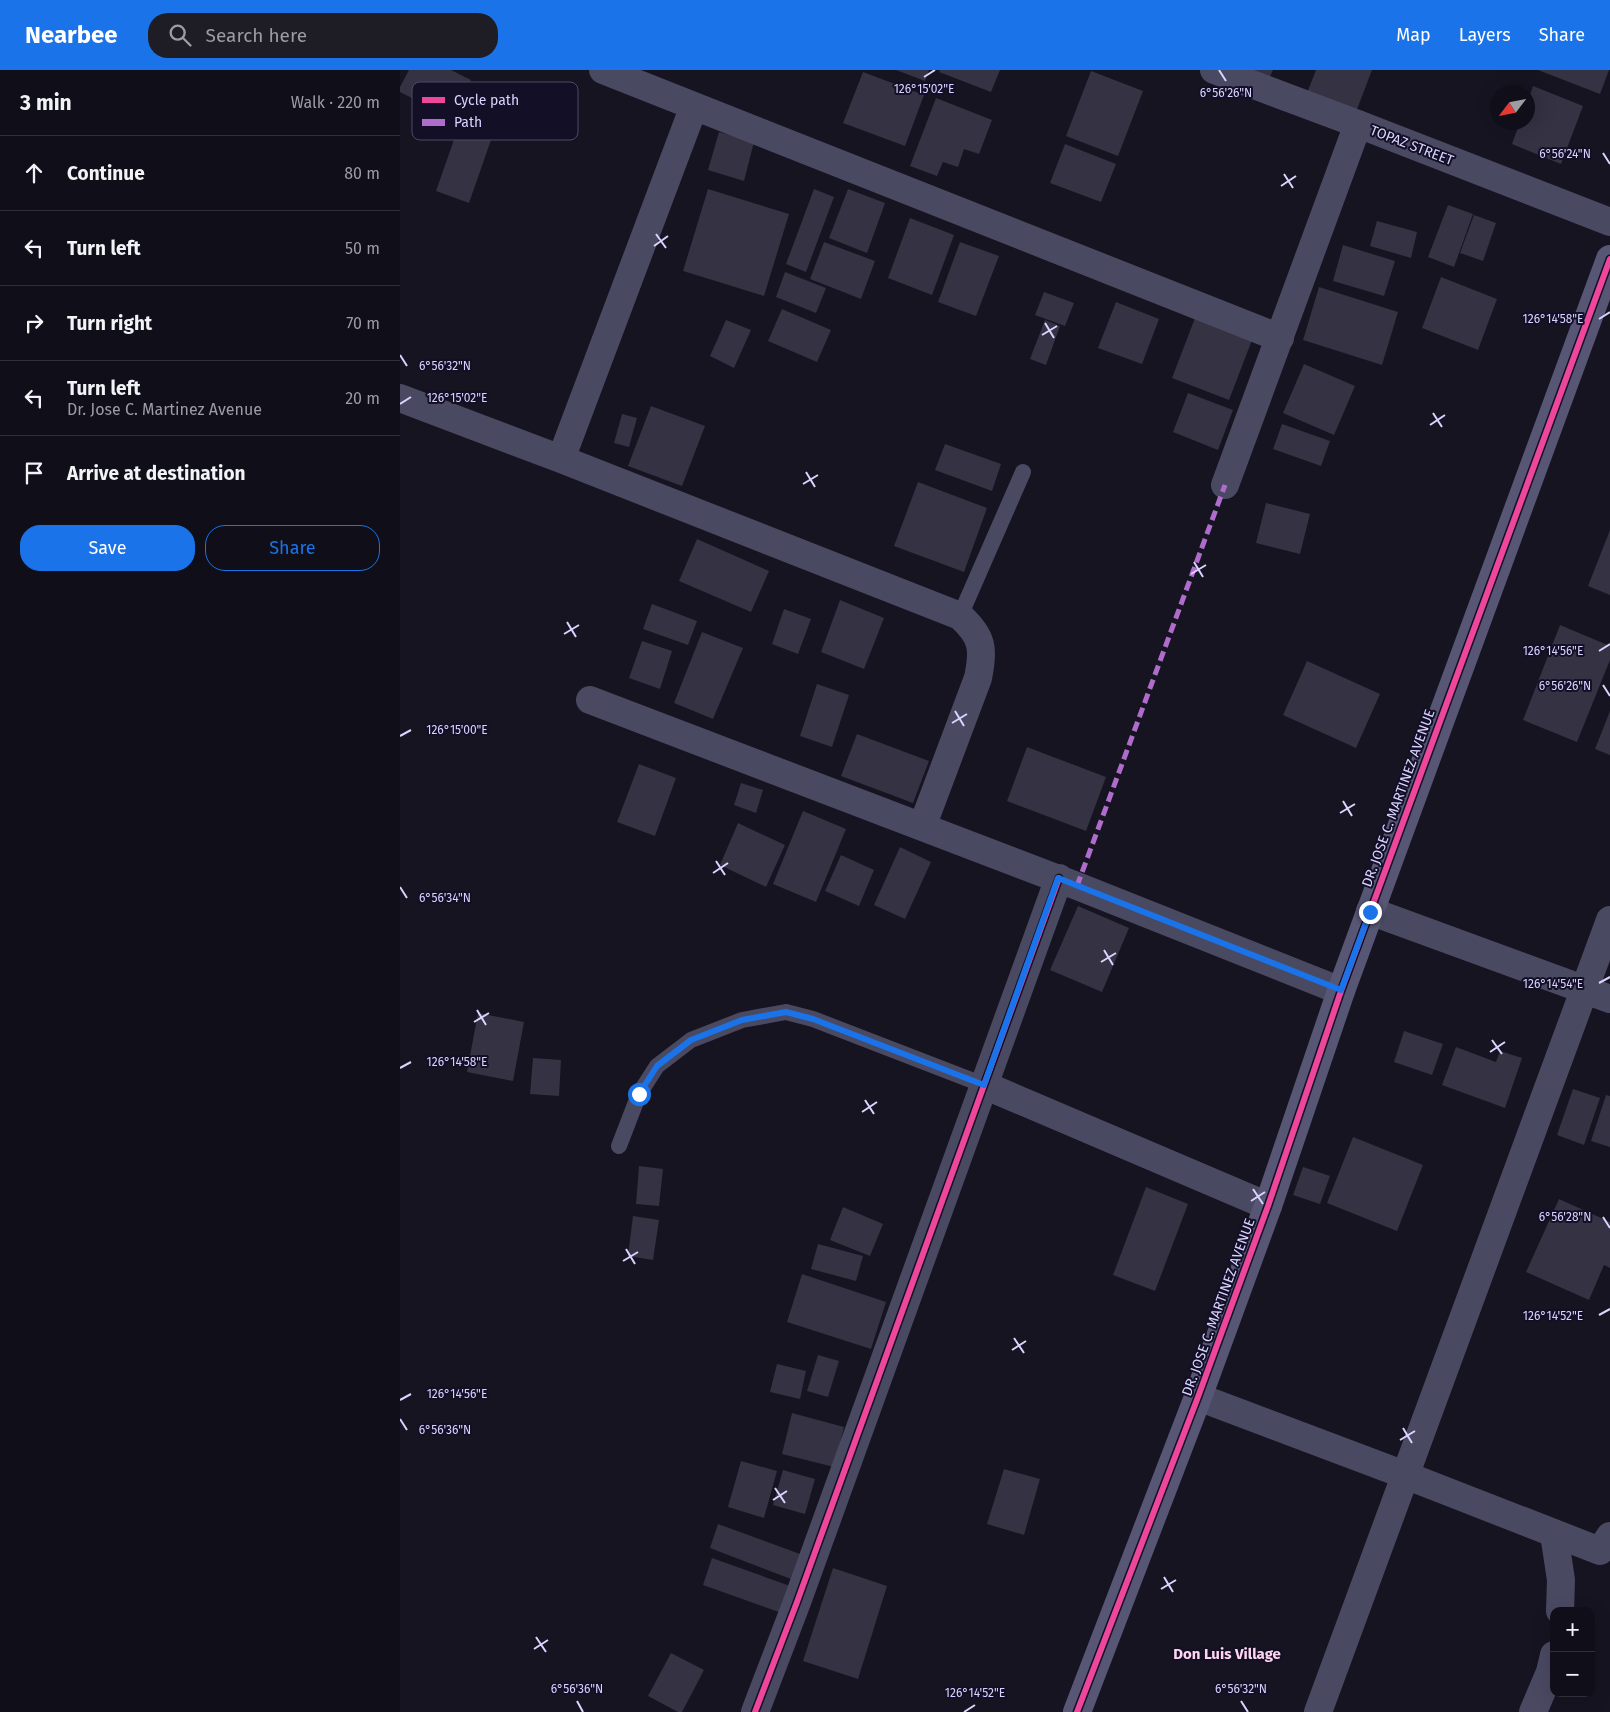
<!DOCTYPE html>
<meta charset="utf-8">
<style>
:root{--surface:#100f19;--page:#1e1d26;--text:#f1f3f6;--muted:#9c9ca2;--line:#302f38;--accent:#1a73e8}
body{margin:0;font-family:"Fira Sans",sans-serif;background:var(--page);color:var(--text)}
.controls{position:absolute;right:15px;bottom:15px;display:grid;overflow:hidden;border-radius:10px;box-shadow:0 5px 20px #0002}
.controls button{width:45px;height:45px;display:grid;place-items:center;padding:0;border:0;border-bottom:1px solid var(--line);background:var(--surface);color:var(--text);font:25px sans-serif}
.compass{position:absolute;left:1090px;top:15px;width:45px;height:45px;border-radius:50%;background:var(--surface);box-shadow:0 5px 20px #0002;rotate:238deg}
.stop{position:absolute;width:15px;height:15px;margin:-11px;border:4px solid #1a73e8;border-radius:50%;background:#fff}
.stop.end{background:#1a73e8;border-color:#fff;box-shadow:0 1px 5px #0008}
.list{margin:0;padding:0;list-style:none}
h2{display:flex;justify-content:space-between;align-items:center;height:65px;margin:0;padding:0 20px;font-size:21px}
h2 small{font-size:16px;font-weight:400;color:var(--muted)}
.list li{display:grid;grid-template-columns:32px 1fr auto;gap:15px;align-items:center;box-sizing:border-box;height:75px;padding:0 20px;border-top:1px solid var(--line)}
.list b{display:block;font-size:19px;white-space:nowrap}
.list p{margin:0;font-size:16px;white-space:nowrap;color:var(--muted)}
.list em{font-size:16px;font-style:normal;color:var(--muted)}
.actions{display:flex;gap:10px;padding:15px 20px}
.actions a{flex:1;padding:11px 0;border:1px solid var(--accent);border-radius:20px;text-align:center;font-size:18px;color:var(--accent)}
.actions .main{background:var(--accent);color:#fff}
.icon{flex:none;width:28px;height:28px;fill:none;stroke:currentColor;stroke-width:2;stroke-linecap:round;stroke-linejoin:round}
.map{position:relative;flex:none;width:1210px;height:1642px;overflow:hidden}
header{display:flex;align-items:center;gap:30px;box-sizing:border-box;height:70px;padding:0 25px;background:var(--accent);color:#fff}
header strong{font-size:24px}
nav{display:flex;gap:28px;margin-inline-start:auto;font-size:18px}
.search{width:350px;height:45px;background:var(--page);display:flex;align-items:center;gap:12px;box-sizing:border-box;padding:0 18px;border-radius:20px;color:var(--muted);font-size:19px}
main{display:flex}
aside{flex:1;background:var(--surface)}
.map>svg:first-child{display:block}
.building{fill:#343243}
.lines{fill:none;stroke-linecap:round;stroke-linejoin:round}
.lane{stroke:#4a4962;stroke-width:16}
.street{stroke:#4a4962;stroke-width:28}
.secondary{stroke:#575674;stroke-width:28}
.quiet{stroke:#b06ccc;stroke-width:5;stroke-dasharray:10 5;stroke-linecap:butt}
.cycleway-casing{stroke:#130f26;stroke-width:9}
.cycleway{stroke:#ed469a;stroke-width:6}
.route{stroke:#1a73e8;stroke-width:6}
.ticks{fill:none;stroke:#d9d4ff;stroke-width:2}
.labels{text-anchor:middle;stroke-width:4;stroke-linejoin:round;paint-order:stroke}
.street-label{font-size:14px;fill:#d9d4ff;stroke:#130f26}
.neighbourhood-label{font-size:15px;font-weight:bold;fill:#ffd6f0;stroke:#130f26}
.key{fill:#130f26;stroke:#4e4a67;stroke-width:1}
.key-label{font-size:14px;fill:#d9d4ff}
.ticks-label{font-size:12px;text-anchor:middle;fill:#d9d4ff;stroke:#130f26;stroke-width:4;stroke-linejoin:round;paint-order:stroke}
</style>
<header>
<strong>Nearbee</strong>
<div class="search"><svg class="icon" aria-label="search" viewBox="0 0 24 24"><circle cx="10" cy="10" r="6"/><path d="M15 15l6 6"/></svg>Search here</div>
<nav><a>Map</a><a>Layers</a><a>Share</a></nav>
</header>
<main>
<aside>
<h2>3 min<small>Walk · 220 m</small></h2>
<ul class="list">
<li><svg class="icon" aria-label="ahead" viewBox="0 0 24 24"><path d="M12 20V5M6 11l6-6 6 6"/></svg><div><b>Continue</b></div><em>80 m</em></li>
<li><svg class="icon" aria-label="left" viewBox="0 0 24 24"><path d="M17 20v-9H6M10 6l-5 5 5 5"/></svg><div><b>Turn left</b></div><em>50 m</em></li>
<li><svg class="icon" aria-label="right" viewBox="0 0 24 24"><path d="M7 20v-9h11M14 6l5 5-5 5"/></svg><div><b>Turn right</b></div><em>70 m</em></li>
<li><svg class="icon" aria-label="left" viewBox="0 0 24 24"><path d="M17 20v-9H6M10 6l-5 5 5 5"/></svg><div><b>Turn left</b><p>Dr. Jose C. Martinez Avenue</p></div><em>20 m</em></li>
<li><svg class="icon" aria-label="arrive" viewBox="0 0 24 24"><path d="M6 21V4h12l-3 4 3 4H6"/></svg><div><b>Arrive at destination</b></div></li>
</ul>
<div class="actions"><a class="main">Save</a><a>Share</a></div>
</aside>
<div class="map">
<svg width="1210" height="1642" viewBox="0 0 1210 1642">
<rect width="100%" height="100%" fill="#161421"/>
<path class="building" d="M9 0H51L71 10 52 48 0 22V17Z
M496 0H529L525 11Z
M540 0H600L591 22 539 2Z
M845 0H873L869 9Z
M916 0H972L956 42 907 23Z
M1138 0H1209L1200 24Z
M691 1 743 21 718 86 666 66Z
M463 2 524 25 505 76 443 53Z
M1133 16 1183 36 1161 94 1112 74 1120 52H1128V31Z
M536 28 592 50 579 84 564 79 558 97 543 92 537 106 510 96Z
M58 58 91 70 69 133 36 121Z
M319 62 354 72 344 111 308 100Z
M665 74 716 94 701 132 650 113Z
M308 119 389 144 364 226 283 201Z
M414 119 434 127 406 202 386 194Z
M448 119 485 133 467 183 429 168Z
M1048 135 1073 144 1054 197 1028 187Z
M1074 145 1096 153 1083 191 1060 183Z
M510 148 554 165 532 225 488 208Z
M977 151 1017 162 1011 188 970 176Z
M424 172 475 191 461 229 410 209Z
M560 172 599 186 576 246 538 232Z
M943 175 995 191 984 226 933 211Z
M385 202 426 218 416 243 376 227Z
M1041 207 1097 229 1078 280 1022 258Z
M919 217 998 242 982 295 903 270Z
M644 222 674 233 665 256 635 245Z
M716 232 759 249 742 294 698 278Z
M382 239 431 260 417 292 368 271Z
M795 248 852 270 829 330 772 308Z
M326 250 351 260 334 298 310 286Z
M645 250 660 256 646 295 630 289Z
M904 294 955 316 934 365 883 343Z
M788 323 833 340 818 380 773 362Z
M251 336 305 356 282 416 228 396Z
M222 344 237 348 229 377 214 373Z
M882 354 930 371 921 396 873 379Z
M545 374 601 394 592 421 535 400Z
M518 412 587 438 564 502 494 476Z
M866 433 910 444 900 484 856 473Z
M1210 460V525L1188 516Z
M297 469 369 501 351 542 279 511Z
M440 530 484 548 464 599 421 582Z
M252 534 297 551 288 575 243 559Z
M384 539 411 549 398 584 372 574Z
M1160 555 1210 576V590L1177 672 1123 650Z
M302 562 343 578 313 649 274 633Z
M242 571 272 581 260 619 229 608Z
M907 591 980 624 956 678 883 645Z
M417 614 449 625 432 677 400 666Z
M1210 641V685L1195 679Z
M457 664 529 691 513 733 441 706Z
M627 677 706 707 686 761 607 731Z
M239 694 276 708 255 766 217 752Z
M341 713 363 720 356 743 334 735Z
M403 741 446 759 416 832 373 814Z
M338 753 385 775 366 817 320 795Z
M500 777 531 792 505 849 474 835Z
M441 785 474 800 459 836 425 821Z
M678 836 729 858 702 922 650 900Z
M78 943 124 952 113 1011 67 1002Z
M1004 961 1043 974 1032 1005 994 992Z
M1056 977 1096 992 1100 981 1122 988 1105 1038 1042 1015Z
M133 988 161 990 159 1026 130 1024Z
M1173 1019 1200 1028 1184 1075 1157 1065Z
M1206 1025 1210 1026V1077L1191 1071Z
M953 1067 1023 1095 997 1161 927 1133Z
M239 1096 263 1099 259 1136 236 1134Z
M903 1097 930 1106 920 1134 893 1125Z
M746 1117 788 1134 755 1221 713 1205Z
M1159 1129 1210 1152V1198L1204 1195 1189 1230 1126 1202Z
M443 1137 483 1154 470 1186 430 1170Z
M233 1146 259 1150 253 1190 228 1186Z
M418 1174 463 1186 456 1211 411 1199Z
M402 1204 486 1232 471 1279 387 1252Z
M418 1285 439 1291 428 1327 407 1321Z
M377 1294 406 1301 400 1329 370 1322Z
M392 1343 444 1357 434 1397 382 1384Z
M341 1391 377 1401 364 1448 328 1437Z
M604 1399 640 1409 624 1465 587 1454Z
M383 1400 415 1409 405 1444 373 1435Z
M318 1454 400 1484 391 1509 310 1478Z
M312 1488 393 1517 384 1544 303 1515Z
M433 1498 487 1516 458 1609 403 1591Z
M271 1583 304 1600 282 1642H278L248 1626Z"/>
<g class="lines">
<path class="lane" d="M560 546 623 402
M219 1076 239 1024 257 996 291 970 342 950 386 942 413 949 584 1015"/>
<path class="street" d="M203 0 880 268
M814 0 958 54 1210 152
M0 328 161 389 560 546C583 567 584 579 578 608L522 757
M161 389 294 36
M825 415 958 54
M190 630 677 816 941 921
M970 841 1210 929
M584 1015 868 1136
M798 1327 1005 1405 1200 1481 1210 1466
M1154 1464 1161 1510 1160 1541
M355 1642 397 1532 659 808
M918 1642 1210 850
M1133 1642 1150 1602 1154 1585"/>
<path class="secondary" d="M677 1642 798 1327 868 1136 941 921 1210 189"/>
<path class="quiet" d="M677 816 825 415"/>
<g class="cycleway-casing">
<path id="cycleway" d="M355 1642 397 1532 659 808
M677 1642 798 1327 868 1136 941 921 1210 189"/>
</g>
<use href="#cycleway" class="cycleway"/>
</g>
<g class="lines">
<path class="route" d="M239 1024 257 996 291 970 342 950 386 942 413 949 584 1015 658 808 941 920 970 842"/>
</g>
<path class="ticks" d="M819 0 826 11M524 7 535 0M1203 83 1210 94M884 104 893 118M881 116 896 106M256 164 266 178M254 176 268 166M1199 249 1210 242M645 253 654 268M642 265 657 256M0 285 7 296M0 334 11 327M1033 343 1042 357M1030 355 1045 345M406 402 415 417M403 414 418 405M794 492 803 507M791 504 806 495M167 552 176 567M164 564 179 555M1199 581 1210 574M1203 615 1210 626M555 641 564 656M552 653 567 644M0 666 11 660M943 731 952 746M940 743 955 734M316 791 325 805M313 803 328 793M0 817 7 828M704 880 713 895M701 892 716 883M1199 913 1210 907M77 940 86 955M74 952 89 943M1092 970 1102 984M1090 982 1105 972M0 998 11 992M465 1030 474 1044M462 1042 477 1032M853 1119 863 1134M851 1131 865 1122M1203 1147 1210 1158M226 1179 235 1194M223 1191 238 1182M1199 1245 1210 1239M614 1268 624 1283M612 1280 626 1271M0 1330 11 1324M0 1349 7 1360M1003 1358 1012 1373M1000 1370 1015 1361M375 1418 385 1433M373 1430 387 1421M764 1507 773 1522M761 1519 776 1510M136 1567 146 1582M134 1579 148 1570M177 1631 183 1642M841 1631 848 1642M564 1642 575 1635"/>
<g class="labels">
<g class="street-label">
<text transform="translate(1012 75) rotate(21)" y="5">TOPAZ STREET</text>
<text transform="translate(998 728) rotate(-70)" y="5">DR. JOSE C. MARTINEZ AVENUE</text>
<text transform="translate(818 1237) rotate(-70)" y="5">DR. JOSE C. MARTINEZ AVENUE</text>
</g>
<g class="neighbourhood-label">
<text x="827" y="1589">Don Luis Village</text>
</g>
</g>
<rect x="12" y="12" width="166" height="58" rx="8" class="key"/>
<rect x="22" y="27" width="23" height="6" fill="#ed469a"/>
<rect x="22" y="49" width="23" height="7" fill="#b06ccc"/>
<g class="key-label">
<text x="54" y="35">Cycle path</text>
<text x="54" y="57">Path</text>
</g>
<g class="ticks-label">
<text x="524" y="23">126°15'02"E</text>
<text x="826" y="27">6°56'26"N</text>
<text x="1165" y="88">6°56'24"N</text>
<text x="1153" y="253">126°14'58"E</text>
<text x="45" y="300">6°56'32"N</text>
<text x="57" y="332">126°15'02"E</text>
<text x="1153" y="585">126°14'56"E</text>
<text x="1165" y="620">6°56'26"N</text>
<text x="57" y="664">126°15'00"E</text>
<text x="45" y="832">6°56'34"N</text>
<text x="1153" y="918">126°14'54"E</text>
<text x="57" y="996">126°14'58"E</text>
<text x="1165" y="1151">6°56'28"N</text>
<text x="1153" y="1250">126°14'52"E</text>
<text x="57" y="1328">126°14'56"E</text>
<text x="45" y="1364">6°56'36"N</text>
<text x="177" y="1623">6°56'36"N</text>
<text x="841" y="1623">6°56'32"N</text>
<text x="575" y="1627">126°14'52"E</text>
</g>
</svg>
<div class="controls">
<button>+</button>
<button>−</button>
</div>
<svg class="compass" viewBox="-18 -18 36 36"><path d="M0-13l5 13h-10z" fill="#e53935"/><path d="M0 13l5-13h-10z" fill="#9c9ca2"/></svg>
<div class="stop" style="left:239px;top:1024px"></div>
<div class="stop end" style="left:970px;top:842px"></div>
</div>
</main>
